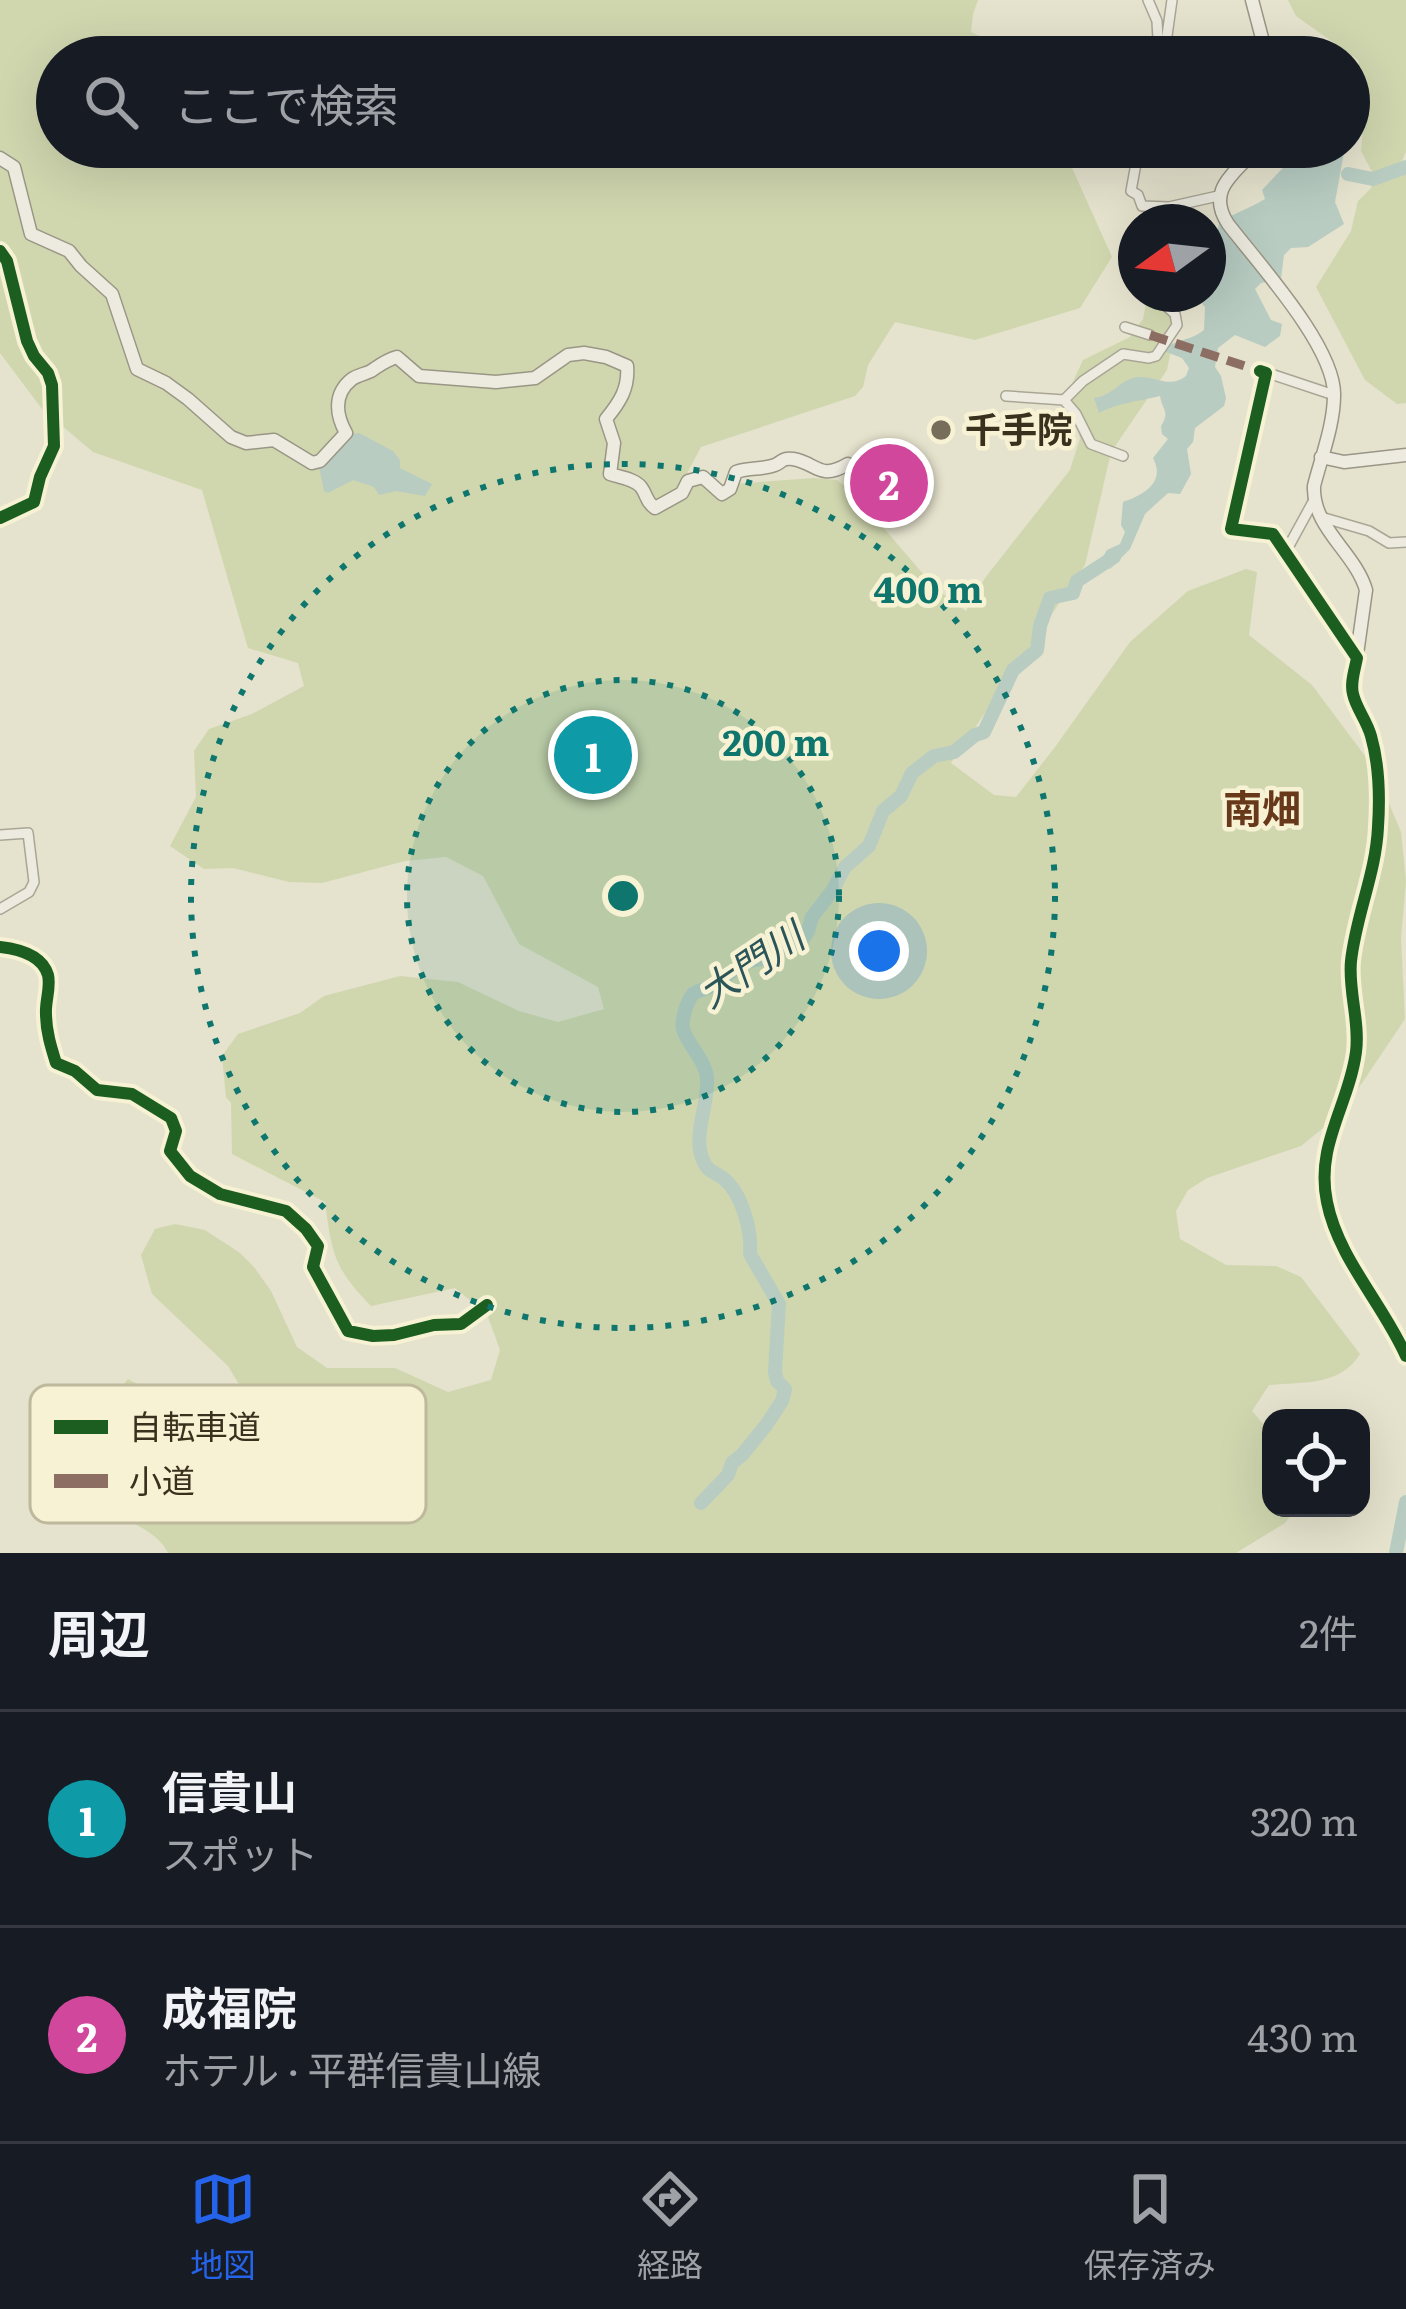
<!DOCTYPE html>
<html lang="ja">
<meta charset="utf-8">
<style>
:root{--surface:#171b24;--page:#20242c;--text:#f1f3f6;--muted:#9ea1a6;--line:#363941;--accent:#2563eb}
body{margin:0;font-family:Literata,"Noto Sans JP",serif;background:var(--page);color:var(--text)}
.controls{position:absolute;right:36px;bottom:36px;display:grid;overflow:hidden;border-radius:24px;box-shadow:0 12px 48px #0002}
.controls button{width:108px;height:108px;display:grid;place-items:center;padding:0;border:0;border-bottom:3px solid var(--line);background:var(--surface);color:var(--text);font:60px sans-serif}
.compass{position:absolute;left:1118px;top:204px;width:108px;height:108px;border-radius:50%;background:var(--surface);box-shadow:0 12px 48px #0002;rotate:255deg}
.you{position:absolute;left:879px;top:951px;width:42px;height:42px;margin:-30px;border:9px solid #fff;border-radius:50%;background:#1a73e8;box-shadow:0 0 0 18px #1a73e833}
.badge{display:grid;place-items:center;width:78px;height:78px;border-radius:50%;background:var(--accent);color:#fff;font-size:39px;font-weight:700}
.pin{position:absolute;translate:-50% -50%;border:6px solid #fff;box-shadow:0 3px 12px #0006}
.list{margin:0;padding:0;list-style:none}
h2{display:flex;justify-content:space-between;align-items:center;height:156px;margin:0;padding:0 48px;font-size:51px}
h2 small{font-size:39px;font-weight:400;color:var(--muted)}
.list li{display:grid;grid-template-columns:78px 1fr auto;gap:36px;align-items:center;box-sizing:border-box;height:216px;padding:0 48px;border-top:3px solid var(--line)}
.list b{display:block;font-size:45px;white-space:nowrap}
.list p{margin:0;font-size:39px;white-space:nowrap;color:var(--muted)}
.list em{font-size:39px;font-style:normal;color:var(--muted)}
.icon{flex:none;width:66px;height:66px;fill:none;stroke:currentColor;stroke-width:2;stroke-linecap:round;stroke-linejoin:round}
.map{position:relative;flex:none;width:1406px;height:1553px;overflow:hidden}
.search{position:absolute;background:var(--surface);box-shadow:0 12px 48px #0002;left:36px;right:36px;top:36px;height:132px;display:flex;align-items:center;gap:30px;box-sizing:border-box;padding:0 42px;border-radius:66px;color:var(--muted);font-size:45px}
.sheet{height:588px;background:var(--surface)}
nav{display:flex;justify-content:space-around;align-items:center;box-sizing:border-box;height:168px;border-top:3px solid var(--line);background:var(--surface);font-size:33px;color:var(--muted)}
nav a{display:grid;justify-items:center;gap:6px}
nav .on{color:var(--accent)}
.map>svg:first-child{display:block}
.green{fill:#d0d7af}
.water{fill:#b8ccc2}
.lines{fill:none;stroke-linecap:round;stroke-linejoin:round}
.river{stroke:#b8ccc2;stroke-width:14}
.secondary-tunnel{stroke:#c3beaa;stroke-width:12;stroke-dasharray:12 6;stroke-linecap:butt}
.street-casing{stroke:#aaa696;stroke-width:12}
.secondary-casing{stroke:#9a9686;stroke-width:15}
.street{stroke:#edebdf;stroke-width:9}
.secondary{stroke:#edebdf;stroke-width:12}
.quiet{stroke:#8d6e63;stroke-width:9;stroke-dasharray:18 9;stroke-linecap:butt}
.cycleway-casing{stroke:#f7f2d3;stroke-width:20}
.cycleway{stroke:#1b5e20;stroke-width:12}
.ring{fill:none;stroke:#0f766e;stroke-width:6;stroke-dasharray:6 12}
.poi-dot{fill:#766e5b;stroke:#f7f2d3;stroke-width:4.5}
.labels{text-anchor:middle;stroke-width:9;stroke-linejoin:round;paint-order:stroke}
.poi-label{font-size:36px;font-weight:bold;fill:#3a301e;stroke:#f7f2d3;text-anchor:start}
.neighbourhood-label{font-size:39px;font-weight:bold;fill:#68381b;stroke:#f7f2d3}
.water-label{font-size:39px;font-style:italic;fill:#2c555a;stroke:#f7f2d3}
.key{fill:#f7f2d3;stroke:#beb89d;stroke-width:3}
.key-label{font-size:33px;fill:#3a301e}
.centre{fill:#0f766e;stroke:#f7f2d3;stroke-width:6}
.ring-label{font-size:36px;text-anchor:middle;font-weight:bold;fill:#0f766e;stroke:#f7f2d3;stroke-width:9;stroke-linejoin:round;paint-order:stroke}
</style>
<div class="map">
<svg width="1406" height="1553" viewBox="0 0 1406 1553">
<rect width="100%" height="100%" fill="#e5e2cd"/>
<path class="green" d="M0 0H978L973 14 971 32C995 45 1021 46 1046 57H57V147H1066L1068 159 1112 257 1080 308 975 340 895 322 868 365 863 387 855 396 701 447 685 477 705 486 814 478 837 480 853 492 935 588 966 611 985 578 1070 470 1080 438 1072 409V384L1083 360 1130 337 1143 319 1148 294H1182L1167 370 1111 452 1085 565 951 763 994 795 1016 797 1055 747 1130 642 1188 591 1246 569 1257 572 1249 635 1312 685 1374 768 1401 832 1406 881 1401 938 1405 1019 1362 1083 1333 1120 1301 1146 1207 1178 1188 1190 1176 1211 1180 1239 1226 1265 1276 1266 1301 1277 1360 1354C1341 1386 1302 1382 1269 1385L1252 1411 1271 1433V1508H1296L1285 1523 1236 1553H168C155 1525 111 1518 88 1498 81 1492 75 1483 69 1476L101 1411 128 1379 162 1398C166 1413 175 1417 183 1429 204 1465 213 1491 259 1496L278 1477 252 1406 228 1366 152 1294 141 1255 155 1229 175 1224 205 1230 240 1253 254 1267 271 1291 297 1347 327 1368H395L448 1392 491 1380 500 1350 487 1314 455 1288 371 1306C334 1268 332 1254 325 1202L232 1154 231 1103 226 1097 222 1056 238 1034 300 1013 324 996 400 976 458 982 519 1011 558 1022 604 1009 598 987 519 944 483 876 446 857 405 861 322 883 289 882 233 868 204 869 170 846 196 797 194 751 209 729 252 714 304 686 298 663 248 648 202 490 93 452 42 409 0 353Z
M1288 0H1406V152L1402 161 1406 173V403L1397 404 1365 380 1316 287 1351 231 1358 201 1371 188 1373 174 1361 151 1365 103 1358 60 1296 16Z"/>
<path class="water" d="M1296 147H1345L1335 202 1344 224 1308 247 1291 248 1284 255 1281 279 1261 283 1255 289 1271 320 1282 324 1280 336 1265 347 1235 335 1218 348 1215 367 1221 376 1226 398 1224 406 1195 428 1193 442 1187 449 1191 474 1180 494 1168 493 1145 514 1130 549 1110 569 1101 560 1107 550 1120 544 1125 532 1121 525 1123 502C1144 495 1166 482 1153 458L1168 439 1162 434 1161 426C1170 411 1163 412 1160 396 1136 402 1121 402 1099 413L1094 398C1113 396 1120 379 1138 377 1157 376 1169 389 1186 376L1189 368 1182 358 1166 352V347C1179 339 1192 340 1204 330L1205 307 1199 300 1181 294H1208V240L1217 235 1219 223C1234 213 1250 208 1265 199L1262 190 1295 155Z
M359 433 393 451 400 460V468L432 484 425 496 396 491 379 495 374 487 353 480 328 493 324 491 319 467 350 434Z"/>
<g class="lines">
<path class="river" d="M1348 174 1373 179 1406 167
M701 1503 728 1475 732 1463 742 1455 767 1424 782 1401 785 1389 777 1381 775 1372 779 1304 750 1254C752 1231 742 1193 723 1178 714 1172 707 1171 703 1160 692 1136 709 1104 707 1078 705 1059 688 1046 683 1029 681 1020 687 1001 693 994 698 990 705 990 710 987 735 976 731 961 765 959L769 954 803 939 808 931 812 917 832 891 845 867 869 846 883 811 901 796 912 773 934 756 954 752 975 735 984 732 1013 670 1037 650 1040 626 1050 598 1073 593 1077 581 1114 557
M1396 1553 1406 1502"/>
<path class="secondary-tunnel" d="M1331 1129 1350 1077"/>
<g class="street-casing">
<path id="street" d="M1148 0 1157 21 1159 57
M1132 57H1159
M1164 57 1172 0
M1139 147 1131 191 1138 195 1142 206 1169 207 1218 196
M0 251 7 261 27 341 34 356 48 373 52 385 54 446 40 477 34 502 0 518
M1125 327 1150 335
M1265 372 1334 395
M1266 373 1231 529 1273 534 1357 658
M1006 396 1064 400 1083 381 1123 354 1149 358 1156 356 1177 325 1175 314 1153 294
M1064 400 1076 414 1091 444 1123 456
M1321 517 1369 531 1389 543 1406 542
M1285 553 1314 500
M0 835 28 833 34 882 29 892 0 909
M0 947C18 949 42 955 48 975 51 987 45 1002 46 1014 46 1031 51 1047 56 1063L75 1071 97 1090 132 1094 171 1118 176 1131 170 1151 190 1176 220 1194 286 1211 306 1229 318 1246 313 1267 348 1331 373 1336 394 1335 434 1325 461 1324 487 1305"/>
</g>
<g class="secondary-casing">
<path id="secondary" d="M1252 0 1267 57
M1258 147C1236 173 1205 189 1228 224 1258 263 1335 347 1334 395 1334 425 1321 458 1314 486 1312 528 1355 552 1366 590L1352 690 1371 735 1377 769 1378 826 1374 870 1361 912 1351 963 1356 1023V1050L1350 1077
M0 158 14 167 31 234 69 251 81 266 112 294 137 369 166 383 188 399 231 437 246 443 274 440 312 463 320 461 346 433C336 415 333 394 352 379 358 375 365 374 371 371 380 365 386 360 397 357L419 376 496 382 535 378 568 355 584 353 606 357 627 366C629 388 620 402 606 419L614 443 610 474C619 477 635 479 641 487 648 496 645 501 655 508L682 493 688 481 703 477 722 494 730 489 736 472C750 467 762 470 775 465 784 461 781 458 793 459 817 463 819 481 848 464
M1321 457 1344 462 1406 455
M1331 1129C1327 1148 1323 1166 1324 1186 1328 1245 1382 1302 1406 1356"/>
</g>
<use href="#street" class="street"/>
<use href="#secondary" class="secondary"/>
<path class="quiet" d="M1150 335 1260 371"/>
<g class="cycleway-casing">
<path id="cycleway" d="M0 251 7 261 27 341 34 356 48 373 52 385 54 446 40 477 34 502 0 518
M1260 371 1266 373 1231 529 1273 534 1357 658C1355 669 1350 683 1353 694 1356 708 1367 721 1371 736 1379 764 1380 797 1378 827 1376 873 1356 915 1351 961 1348 991 1360 1021 1356 1052 1349 1105 1315 1145 1327 1202 1338 1258 1383 1304 1406 1356
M0 947C18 949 42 955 48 975 51 987 45 1002 46 1014 46 1031 51 1047 56 1063L75 1071 97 1090 132 1094 171 1118 176 1131 170 1151 190 1176 220 1194 286 1211 306 1229 318 1246 313 1267 348 1331 373 1336 394 1335 434 1325 461 1324 487 1305"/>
</g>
<use href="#cycleway" class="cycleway"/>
</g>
<circle cx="623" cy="896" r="216" fill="#0f766e" fill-opacity=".12"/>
<g class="ring">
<circle cx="623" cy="896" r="216"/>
<circle cx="623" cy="896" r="432"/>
</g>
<circle class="poi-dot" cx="941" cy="430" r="12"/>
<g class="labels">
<g class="poi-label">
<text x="965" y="443">千手院</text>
</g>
<g class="neighbourhood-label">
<text x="1262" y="823">南畑</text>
</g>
<g class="water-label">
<text transform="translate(751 965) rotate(-34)" y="14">大門川</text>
</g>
</g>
<rect x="30" y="1385" width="396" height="138" rx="18" class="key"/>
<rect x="54" y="1420" width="54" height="14" fill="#1b5e20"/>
<rect x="54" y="1474" width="54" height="14" fill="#8d6e63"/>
<g class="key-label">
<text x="129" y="1439">自転車道</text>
<text x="129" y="1493">小道</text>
</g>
<circle cx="623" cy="896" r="18" class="centre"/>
<g class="ring-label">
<text x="928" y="603">400 m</text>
<text x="776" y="756">200 m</text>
</g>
</svg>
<div class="controls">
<button><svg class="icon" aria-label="locate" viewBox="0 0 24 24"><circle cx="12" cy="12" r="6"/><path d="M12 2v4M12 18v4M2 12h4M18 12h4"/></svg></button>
</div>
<svg class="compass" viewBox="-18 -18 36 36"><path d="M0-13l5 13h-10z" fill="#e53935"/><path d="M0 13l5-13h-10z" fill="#9ea1a6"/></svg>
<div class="you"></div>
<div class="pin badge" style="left:593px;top:755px;background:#0f9aa8">1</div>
<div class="pin badge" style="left:889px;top:483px;background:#d1479c">2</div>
<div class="search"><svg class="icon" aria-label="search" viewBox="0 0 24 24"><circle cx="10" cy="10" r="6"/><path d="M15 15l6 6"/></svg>ここで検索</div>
</div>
<section class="sheet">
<h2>周辺<small>2件</small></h2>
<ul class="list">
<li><span class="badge" style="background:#0f9aa8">1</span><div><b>信貴山</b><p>スポット</p></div><em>320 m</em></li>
<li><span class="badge" style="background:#d1479c">2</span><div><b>成福院</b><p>ホテル · 平群信貴山線</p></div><em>430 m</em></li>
</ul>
</section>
<nav>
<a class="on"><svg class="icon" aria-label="map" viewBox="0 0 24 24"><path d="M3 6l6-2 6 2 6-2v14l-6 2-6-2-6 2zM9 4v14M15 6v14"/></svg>地図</a>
<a><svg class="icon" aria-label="directions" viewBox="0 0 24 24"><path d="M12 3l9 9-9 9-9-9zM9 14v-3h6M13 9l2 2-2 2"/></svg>経路</a>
<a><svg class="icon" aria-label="saved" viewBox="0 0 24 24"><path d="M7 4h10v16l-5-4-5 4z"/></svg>保存済み</a>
</nav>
